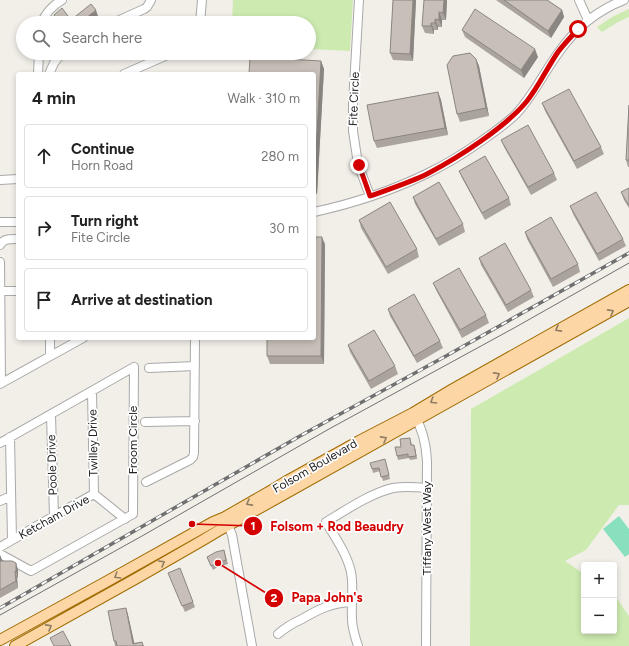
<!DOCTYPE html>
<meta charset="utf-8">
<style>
:root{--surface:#fff;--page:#f2f2f2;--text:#222;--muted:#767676;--line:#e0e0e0}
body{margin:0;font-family:Figtree,sans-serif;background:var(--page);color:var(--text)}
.controls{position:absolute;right:12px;bottom:12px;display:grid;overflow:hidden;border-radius:4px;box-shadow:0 2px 6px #0003}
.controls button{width:36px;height:36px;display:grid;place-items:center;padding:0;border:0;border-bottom:1px solid var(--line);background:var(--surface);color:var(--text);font:20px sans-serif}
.stop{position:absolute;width:12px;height:12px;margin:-9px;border:3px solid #d40000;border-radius:50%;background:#fff}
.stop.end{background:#d40000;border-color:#fff;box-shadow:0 1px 4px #0008}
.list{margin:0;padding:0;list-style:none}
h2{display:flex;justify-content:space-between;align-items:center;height:52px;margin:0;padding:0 16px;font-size:17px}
h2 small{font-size:13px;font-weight:400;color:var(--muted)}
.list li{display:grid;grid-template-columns:26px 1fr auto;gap:12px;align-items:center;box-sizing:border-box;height:64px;margin:0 8px 8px;padding:0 8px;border:1px solid var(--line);border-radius:4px}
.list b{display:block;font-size:15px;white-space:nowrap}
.list p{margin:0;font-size:13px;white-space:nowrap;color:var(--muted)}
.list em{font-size:13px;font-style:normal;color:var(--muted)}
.icon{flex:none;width:22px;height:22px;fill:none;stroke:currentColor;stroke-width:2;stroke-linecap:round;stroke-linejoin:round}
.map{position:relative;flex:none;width:629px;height:646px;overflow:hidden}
.search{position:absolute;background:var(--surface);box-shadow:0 2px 6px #0003;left:16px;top:16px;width:300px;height:44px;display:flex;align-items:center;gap:10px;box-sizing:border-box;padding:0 14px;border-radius:22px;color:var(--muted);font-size:15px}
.panel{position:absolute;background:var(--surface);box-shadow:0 2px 6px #0003;left:16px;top:72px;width:300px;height:268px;border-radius:4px}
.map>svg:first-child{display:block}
.grass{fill:#cdebb0}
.pitch{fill:#88e0be}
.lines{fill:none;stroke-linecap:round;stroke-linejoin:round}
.minor-casing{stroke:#a9a9a9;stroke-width:10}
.major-casing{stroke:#a06b00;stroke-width:12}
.minor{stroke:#fff;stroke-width:8}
.major{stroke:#fcd6a4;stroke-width:10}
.tram{stroke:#707070;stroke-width:1}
.rail-casing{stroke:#707070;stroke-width:3.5}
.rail{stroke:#fff;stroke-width:2;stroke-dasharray:6;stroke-linecap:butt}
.wall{fill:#aba49e}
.shaded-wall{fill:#8b8681}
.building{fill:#c7bfb8;stroke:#8b8681}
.oneway{stroke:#8f7c63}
.route{stroke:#d40000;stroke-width:5}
.labels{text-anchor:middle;stroke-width:3.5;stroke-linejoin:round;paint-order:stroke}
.street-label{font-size:12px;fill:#222;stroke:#fff}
.leader{fill:none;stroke:#d40000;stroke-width:1.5}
.callout-dot{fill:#d40000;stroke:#fff;stroke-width:1.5}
.mark-label{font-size:12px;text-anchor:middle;font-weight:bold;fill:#fff}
.callout-label{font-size:13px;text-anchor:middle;font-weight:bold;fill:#d40000;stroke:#fff;stroke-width:3.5;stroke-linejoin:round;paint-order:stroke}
</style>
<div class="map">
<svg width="629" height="646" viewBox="0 0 629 646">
<rect width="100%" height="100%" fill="#f2efe9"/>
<path class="grass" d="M233 0H353L350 51 309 49V23H232Z
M629 9V17L618 22 602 32 597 27 612 17Z
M629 318V505H619L586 550 565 561 584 574V631H614V594L629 616V646H470L471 409Z"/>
<path class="pitch" d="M619 516 629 529V554L625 557 603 529Z"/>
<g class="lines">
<g class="minor-casing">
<path id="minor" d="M359 0 353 103V131L358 164 370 196
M579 0 588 20
M41 23C47 12 52 6 62 0
M113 23 144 9 147 7 151 0
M200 23 202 0
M38 74 39 53
M49 74 54 63 62 53
M124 74 172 53
M0 180 18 179
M314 212C351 204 391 191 426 174 445 165 463 154 480 142 493 133 505 125 516 114 534 95 544 72 559 52 575 29 598 10 624 0
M0 222H18
M0 245C4 238 11 239 18 239
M0 262 1 383
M0 291H18
M50 356V338
M149 368 195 366
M0 384 83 338
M92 391 94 494
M51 415 54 516
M414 415C423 429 426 444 427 461L426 646
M145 422 195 421
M10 437 12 540
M0 443 134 367
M146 482 190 460 193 457 194 453 195 338
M0 501 11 496
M226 520 232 535 252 646
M0 547 54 516 94 494 125 519
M0 554 31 571 133 514 134 367
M278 634C285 628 293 623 302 619 319 609 331 603 352 602
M358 646C355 637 352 628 352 619 351 603 354 587 351 572 347 554 335 537 326 522 346 510 371 493 393 488 405 486 416 487 427 488"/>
</g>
<g class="major-casing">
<path id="major" d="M0 640 104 583 213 522 225 517 272 490 285 482 359 441 413 413 453 389 629 290
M15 646 137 578 203 540 218 531 274 500 629 301"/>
</g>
<use href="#minor" class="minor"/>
<use href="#major" class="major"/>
<path class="tram" d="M0 615 142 536 329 429 514 328 629 263"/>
<g class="rail-casing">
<path id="rail" d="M0 608 300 436 446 356 629 253"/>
</g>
<use href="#rail" class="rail"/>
</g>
<path class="wall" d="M393 0H416L413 61 393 60 390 53Z
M447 0 446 20H442V27H438V30H434V34L425 33 422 26Z
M496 0H547L562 10 564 17 551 38Z
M54 15 71 20 98 16 89 23H58L56 21Z
M462 30 538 57 524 78 465 37Z
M476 59 479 66 489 116 460 122 457 114Z
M321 61 324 69 317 194H314V74Z
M438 92 441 100 448 135 377 148 374 141Z
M542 103 601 147 604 154 577 169 545 111Z
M629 105V167H628L626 160Z
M501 140 554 173 557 180 531 195 504 147Z
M459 171 509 198 511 205 485 220 462 178Z
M629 188V208L624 200 621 192Z
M413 197 463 224 465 232 439 246 415 204Z
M570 206 623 239 626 246 599 261 573 214Z
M359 220 417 249 419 257 388 274 361 228Z
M525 232 578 264 580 272 553 287 527 239Z
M325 244 324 364H270L267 356Z
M479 258 531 290 534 297 508 312 481 265Z
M433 283 486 315 489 323 462 338 436 290Z
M388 309 440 341 443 348 417 363 390 316Z
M348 345 395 366 398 374 371 389 350 352Z
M410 438 412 445 415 448 417 459 410 460 409 458 398 460 397 456 401 447Z
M386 463 390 479 383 481 380 471 373 473 372 469Z
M224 550 228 564 219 567V566L213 570 207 557Z
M0 555 2 561 16 563 18 570V578H17L18 588 0 598Z
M170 578 193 602 195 607 185 612Z
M126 608 128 615 134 643 142 642 144 646H115L114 641Z"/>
<path class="shaded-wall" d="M413 0H416L413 61 410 54Z
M444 0H447L446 20 443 13Z
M96 10 98 16 89 23H80Z
M562 10 564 17 551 38 548 31Z
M439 12 442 20V27L439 20Z
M435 19 438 27V30L435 23Z
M431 23 434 30V34L431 26Z
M535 49 538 57 524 78 521 70Z
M476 59 479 66 489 116 486 108Z
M321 61 324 69 317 194 314 187Z
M438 92 441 100 448 135 445 128Z
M322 237 325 244 324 364 321 356Z
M414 445 415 448 417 459 416 456Z
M0 555 3 562H0Z
M16 563 18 570V578L16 571Z
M15 571 17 578 18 588 16 581Z
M126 608 128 615 135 646 133 644Z"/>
<path class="building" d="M393 0H413L410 54 390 53Z
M424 0H444L443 13 439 12V20L435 19V23H431V26H422Z
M504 0H547L562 10 548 31Z
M91 4 96 10 80 23H79L77 21 75 23H60L54 15 62 8 71 20Z
M475 9 535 49 521 70 462 30Z
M470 53 476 59 486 108 457 114 447 65 453 56Z
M250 57 321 61 314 187V74H249Z
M569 89 601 147 574 161 542 103Z
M438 92 445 128 374 141 367 105Z
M629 105V160H626Z
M528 125 554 173 528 187 501 140Z
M485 156 509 198 482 213 459 171Z
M439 182 463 224 436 239 413 197Z
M629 188V206L621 192Z
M596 192 623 239 597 254 570 206Z
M390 202 417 249 386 267 359 220Z
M551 217 578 264 551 279 525 232Z
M314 237H322L321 356H267V338H314Z
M505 243 531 290 506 305 479 258Z
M459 268 486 315 460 330 433 283Z
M414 294 440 341 414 356 388 309Z
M374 330 395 366 369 381 348 345Z
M410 438 411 445H414L416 456 408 457V454L397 456 395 447H401L400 439Z
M385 459 389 475 381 477 379 468 372 469 370 463Z
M224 550 226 560 218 563V562L211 566 207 557 216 552Z
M0 561H12L16 563V571H15L16 581 0 590Z
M180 568 193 602 182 606 168 573Z
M126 608 133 644 142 642 143 646H117L116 641H114L108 611Z
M63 631 71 646H54L50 638Z"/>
<defs><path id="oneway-chevron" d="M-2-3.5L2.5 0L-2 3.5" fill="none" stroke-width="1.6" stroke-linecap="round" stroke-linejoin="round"/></defs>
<g class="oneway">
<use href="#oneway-chevron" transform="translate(611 312) rotate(-29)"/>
<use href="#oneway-chevron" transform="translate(558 329) rotate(151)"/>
<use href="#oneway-chevron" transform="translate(497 375) rotate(-29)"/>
<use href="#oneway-chevron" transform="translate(433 401) rotate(149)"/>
<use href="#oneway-chevron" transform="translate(384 439) rotate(-29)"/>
<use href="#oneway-chevron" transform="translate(249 503) rotate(151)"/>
<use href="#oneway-chevron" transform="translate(162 563) rotate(-30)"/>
<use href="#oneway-chevron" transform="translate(117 576) rotate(150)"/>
<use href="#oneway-chevron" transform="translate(49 627) rotate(-29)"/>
</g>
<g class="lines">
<path class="route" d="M359 165 370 196C389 189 409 183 427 174 446 164 464 153 481 141 498 129 514 117 527 101 539 86 547 68 558 52 564 44 571 37 578 29"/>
</g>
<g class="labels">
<g class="street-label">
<text transform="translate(354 99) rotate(-88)" y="4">Fite Circle</text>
<text transform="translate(133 440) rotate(-90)" y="4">Froom Circle</text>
<text transform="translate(93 443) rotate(-91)" y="4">Twilley Drive</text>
<text transform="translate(52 465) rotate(-92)" y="4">Poole Drive</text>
<text transform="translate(315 466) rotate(-30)" y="4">Folsom Boulevard</text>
<text transform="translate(54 517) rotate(-29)" y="4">Ketcham Drive</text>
<text transform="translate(427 528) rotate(-90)" y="4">Tiffany West Way</text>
</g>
</g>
<path class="leader" d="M192 524L253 526M218 563L274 598"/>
<g class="callout-dot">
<circle cx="192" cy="524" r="4"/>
<circle cx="218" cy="563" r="4"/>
<circle cx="253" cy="526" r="10"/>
<circle cx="274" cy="598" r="10"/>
</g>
<g class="mark-label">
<text x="253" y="530">1</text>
<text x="274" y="602">2</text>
</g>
<g class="callout-label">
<text x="337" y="531">Folsom + Rod Beaudry</text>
<text x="327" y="602">Papa John's</text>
</g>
</svg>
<div class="controls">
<button>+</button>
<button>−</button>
</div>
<div class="stop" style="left:578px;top:29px"></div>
<div class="stop end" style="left:359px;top:165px"></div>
<div class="search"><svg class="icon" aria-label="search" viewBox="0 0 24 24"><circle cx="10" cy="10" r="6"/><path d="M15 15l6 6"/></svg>Search here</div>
<section class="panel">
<h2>4 min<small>Walk · 310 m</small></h2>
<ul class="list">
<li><svg class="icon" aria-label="ahead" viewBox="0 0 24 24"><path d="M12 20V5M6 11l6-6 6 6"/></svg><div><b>Continue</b><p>Horn Road</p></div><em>280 m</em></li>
<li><svg class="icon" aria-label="right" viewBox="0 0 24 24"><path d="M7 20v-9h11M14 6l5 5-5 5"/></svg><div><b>Turn right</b><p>Fite Circle</p></div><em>30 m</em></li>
<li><svg class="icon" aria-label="arrive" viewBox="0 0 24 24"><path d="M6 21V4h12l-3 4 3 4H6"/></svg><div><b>Arrive at destination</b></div></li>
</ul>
</section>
</div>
